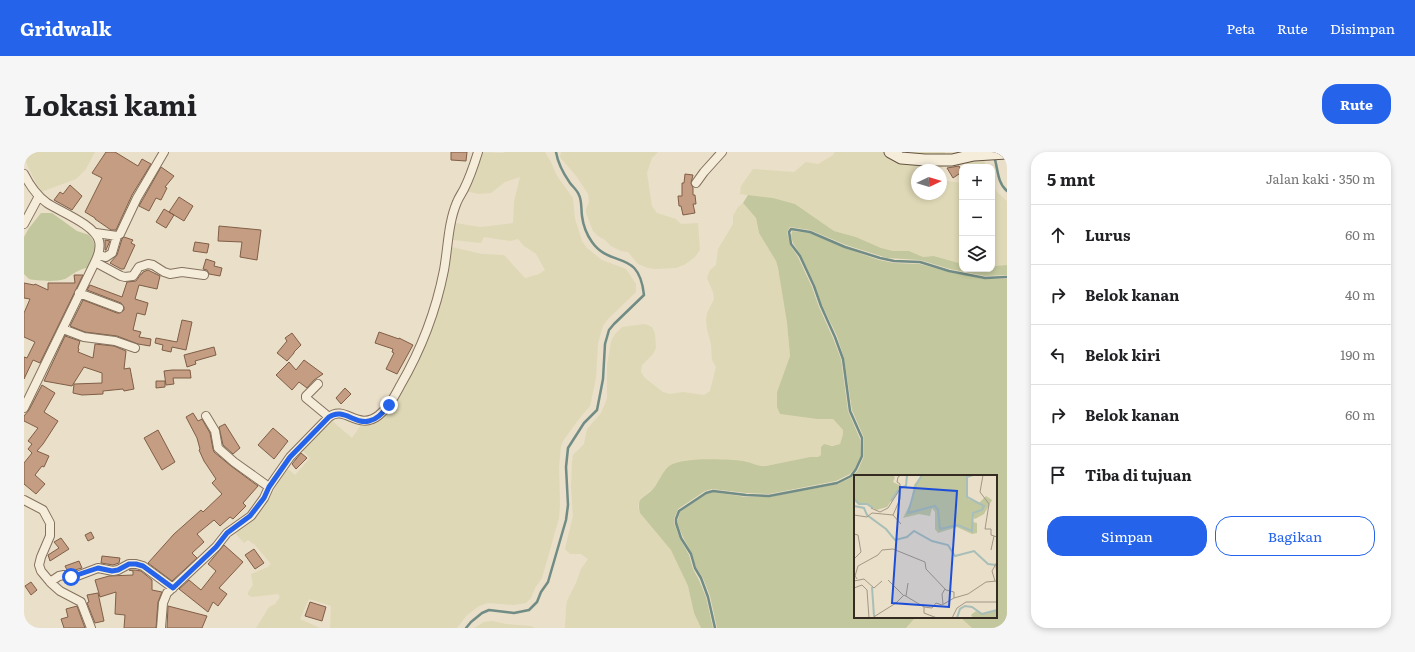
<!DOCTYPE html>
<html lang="id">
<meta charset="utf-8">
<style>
:root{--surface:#fff;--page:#f6f6f6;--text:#202124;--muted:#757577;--line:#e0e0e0;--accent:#2563eb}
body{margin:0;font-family:Literata,serif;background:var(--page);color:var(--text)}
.controls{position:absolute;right:12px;top:12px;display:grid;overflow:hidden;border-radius:8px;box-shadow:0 2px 6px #0003}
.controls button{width:36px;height:36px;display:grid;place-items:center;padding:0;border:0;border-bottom:1px solid var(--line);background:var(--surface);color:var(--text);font:20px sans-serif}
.compass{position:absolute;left:887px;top:12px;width:36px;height:36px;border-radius:50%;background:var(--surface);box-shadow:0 2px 6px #0003;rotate:86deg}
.stop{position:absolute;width:12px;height:12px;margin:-9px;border:3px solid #2563eb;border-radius:50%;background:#fff}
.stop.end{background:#2563eb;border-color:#fff;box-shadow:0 1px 4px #0008}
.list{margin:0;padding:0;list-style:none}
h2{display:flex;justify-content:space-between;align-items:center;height:52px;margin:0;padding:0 16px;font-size:17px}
h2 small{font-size:13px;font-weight:400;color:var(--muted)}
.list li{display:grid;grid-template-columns:26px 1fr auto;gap:12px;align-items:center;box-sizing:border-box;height:60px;padding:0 16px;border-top:1px solid var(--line)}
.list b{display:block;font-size:15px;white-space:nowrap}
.list em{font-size:13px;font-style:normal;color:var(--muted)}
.actions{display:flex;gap:8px;padding:12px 16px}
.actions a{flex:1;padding:9px 0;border:1px solid var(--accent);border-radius:16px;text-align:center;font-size:14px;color:var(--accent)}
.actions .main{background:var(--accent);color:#fff}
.icon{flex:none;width:22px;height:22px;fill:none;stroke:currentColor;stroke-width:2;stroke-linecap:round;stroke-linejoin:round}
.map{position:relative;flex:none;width:983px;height:476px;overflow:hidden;border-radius:16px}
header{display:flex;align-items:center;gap:24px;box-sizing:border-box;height:56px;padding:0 20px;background:var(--accent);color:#fff}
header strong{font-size:19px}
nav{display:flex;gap:22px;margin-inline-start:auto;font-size:14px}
.intro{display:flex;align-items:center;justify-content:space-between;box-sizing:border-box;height:96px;padding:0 24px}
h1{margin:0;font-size:28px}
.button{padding:10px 18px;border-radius:16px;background:var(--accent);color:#fff;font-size:14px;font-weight:700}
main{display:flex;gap:24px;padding:0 24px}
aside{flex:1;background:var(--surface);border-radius:16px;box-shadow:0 2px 6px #0003}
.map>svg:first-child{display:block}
.farmland{fill:#ded8b6}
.green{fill:#c2c79d}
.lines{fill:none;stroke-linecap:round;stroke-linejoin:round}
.stream{stroke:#708c85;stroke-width:2.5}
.building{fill:#c49d82;stroke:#805e47}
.street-casing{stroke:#84725f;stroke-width:10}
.secondary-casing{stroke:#665442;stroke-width:13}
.street{stroke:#f5edda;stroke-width:8}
.secondary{stroke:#f5edda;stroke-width:11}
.route{stroke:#2563eb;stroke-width:5}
.inset-river{fill:none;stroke:#a8beb8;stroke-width:2}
.inset-road{fill:none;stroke:#a29785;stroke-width:1}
.view{fill:#1d4ed8;fill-opacity:0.15;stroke:#1d4ed8;stroke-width:2}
.inset-edge{fill:none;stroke:#362b21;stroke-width:2}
</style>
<header>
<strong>Gridwalk</strong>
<nav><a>Peta</a><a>Rute</a><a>Disimpan</a></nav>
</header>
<div class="intro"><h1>Lokasi kami</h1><a class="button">Rute</a></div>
<main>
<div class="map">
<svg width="983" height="476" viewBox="0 0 983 476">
<rect width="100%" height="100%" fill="#eadfc8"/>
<path class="farmland" d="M0 0H71L62 17 52 27 17 40 5 17 0 5Z
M457 0 479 1 480 0H521L527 10 533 24 549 46 551 67 558 89 563 96 578 108 602 117 612 132V140L584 167 579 174 574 191 572 226 566 254 555 267 539 289 537 294 535 315 536 353 535 366 518 426 511 436 507 446 502 451 490 453 464 451 455 454 442 464 433 476H306L307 454 285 447 276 467 296 476H232L245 455 251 452 256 445 254 442 228 445 224 443V440L229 433 227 422 244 415 247 412 231 393 224 388 220 391 212 382 211 379 229 367 241 353 263 316 271 323 286 306 277 297 307 268 328 286 337 273H347L354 270 368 256 392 215 406 182 428 95 458 102 480 103 501 126 515 122 521 118 512 102 500 94 494 87 486 89 460 85 457 91 429 88 431 71 457 75 489 71 490 49 496 25 481 30 467 41 454 42 443 39 451 24Z
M537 0H634L628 6 623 21 628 54 633 61 652 67 657 72 674 71 676 98 671 105 660 113 652 116 631 117 624 116 614 112 604 100 597 99 587 94 581 88 574 84 569 79 562 61V57L565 50 564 42 553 25 536 5Z
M811 0H921L917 22V18H893V42H917V28L937 31 938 27V112L911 104 899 105 885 99H869L857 96 832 85 810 79 771 52 749 46 716 42 717 34 729 17 770 20 782 10 794 12 809 3Z
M942 8H960L962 15H941Z
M968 32 973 40 983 49V113L968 114Z
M719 51 732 66 735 81 752 109 754 116 763 171 766 204 753 240V254L756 262 793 267H809L819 278V282L816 292 797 295V303L794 305H786L743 314 735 315 721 309 661 310 647 313 641 319 629 337 617 346 614 354 616 361 647 397 664 434 670 461 677 476H541L542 457 543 449 552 431 557 417 564 407 557 402H546L541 397 549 364 547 336 548 310 549 303 560 292 563 277 577 261 583 247V213L587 189 591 182 598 175 621 172 628 175 631 182 632 196 629 202 618 213 617 220 621 226 639 240 646 242 659 240 680 243 686 239 692 215 688 208 687 192 683 177 682 168 683 161 690 147 689 140 683 126 686 118 692 113 694 97 709 72V64L714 55Z
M893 465H936L948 476H882L889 468Z
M468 469 482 472 507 474 511 476H450L460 470Z"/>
<path class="green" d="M724 43 749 46 771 52 810 79 832 85 857 96 869 99H885L899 105 910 104 938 112V117H968V114L983 113V123L961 124 926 117 896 108 863 106 822 93 786 78 766 75 763 80 766 93 774 105 788 135 795 155 809 186 817 207 824 259 836 287 837 303 831 316 826 322 812 329 745 342 722 341 688 337 681 339 654 357 650 367V371L656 387 665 403 669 417 675 428 682 445 689 476H677L670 461 664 434 647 398 616 361C612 344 620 347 629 337 635 330 638 320 645 314 658 305 703 307 719 309 727 310 734 315 742 314L786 305H794L797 303V295L800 292 808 294 816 292 819 282V278L809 267H793L756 262 753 255V240L766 204 763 171 754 116 752 109 735 81 732 66 719 51Z
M17 61H28L53 79 65 83C76 96 70 103 64 116 56 116 48 123 41 127 33 130 13 129 5 127L0 122V85L5 76Z
M768 79 785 81 821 96 855 108 870 111 896 112 925 120 961 127H983V476H948L936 465H972V324H831V465H893L889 468 882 476H693L686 444 679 426 672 415 668 402 659 385 653 371 656 360 682 342 689 340 722 345H745L814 332 828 325 834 318 840 304V286L828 258 820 206 813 184 798 153 791 133 777 104 769 91 767 84Z"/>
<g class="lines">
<path class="stream" d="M970 4C974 16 973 31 983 39
M442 476 447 470 458 461 465 458 490 461 505 458 513 450 517 440 524 430 542 368 544 353 542 315 544 296 560 271 573 258 579 227 581 192 585 178 590 172 620 143C615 96 587 117 568 90 563 83 559 72 558 64 557 57 558 49 555 43 553 38 549 35 546 31 539 21 534 12 532 0
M691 476 684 445 677 426 671 416 667 402 657 386 652 371V367L655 359 682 341 689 339 722 343 745 344 813 331 827 324 832 317 838 304V286L826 259 819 207 811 185 797 154 790 134 776 104 767 92 765 80 767 77 786 80 821 95 856 106 870 109 896 110 925 119 961 126 983 125"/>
</g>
<path class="building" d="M82 0H91L114 14 118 7 127 12 108 43 92 78H87L71 67V66L61 60 78 26 68 21Z
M427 0H443L442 9 427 8Z
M935 14 938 20 929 26 923 16Z
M137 15 150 24 141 35 143 36 137 48 132 46 125 59 115 54Z
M661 22 669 23 667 31 669 36V43H671L672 52H669L671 61 659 63 657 54H655L654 44H658V31H660Z
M46 33 58 44 48 58 30 48 36 40 39 42Z
M155 45 169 54 160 69 145 60Z
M140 57 150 63 142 76 132 70Z
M195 74 237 78 233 108 216 105 218 90 194 89Z
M100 85 109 88 107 91 111 93 100 117H97L86 111 93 103 98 87Z
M81 88 86 89 82 98H81Z
M171 90 185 92 183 101 169 99Z
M182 107 191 110 190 114 198 116 196 124 185 122 183 118 179 117Z
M124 118 136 124 133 137 115 133 111 147 124 151 121 163 113 161 109 178 117 180 115 185 127 187 126 194 114 192 93 184 61 180 46 174 59 148 93 161H96L100 158V155L97 151 63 138 66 133 98 145 103 130 112 129 117 122H118L119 120Z
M50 123H59L16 211 9 208 0 227V205L3 206 11 190 0 185V161L6 147 0 146V131L10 133 11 132 24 138V131H51Z
M158 168 168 170 162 198 148 195 147 200 138 198 139 193 131 191 132 186 153 190Z
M355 180 375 187V186L389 193 373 222 362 217 370 201 368 200 369 197 351 191Z
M268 181 277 193 270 200V201L263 209 253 201 263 189 261 186Z
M41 184 56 189 54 196 55 197 54 200 69 206 71 192 90 194 102 199 100 217 106 216 110 237 100 239 99 237 79 239V242L58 243 49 241 50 232 78 231V221L60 215 48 234 20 229Z
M190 195 192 203 171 209 172 212 163 215 160 203Z
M280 208 299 222 290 228 283 236 275 230 268 238 252 223 265 210 272 218Z
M148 218H166L167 226H149L150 232 142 233 140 219Z
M132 229H141V235L132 236Z
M18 233 31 241 20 260 34 269 19 292 13 299 25 304 20 315 18 314 11 323 21 332 12 342 0 332V311L8 301 4 297 8 292 4 289 14 276 0 269V264L5 258Z
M321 236 327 242 317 252 312 246Z
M169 261 174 269 178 267 186 281 189 297 190 300 207 314 234 334 219 351 222 354 209 367 206 365 196 374 190 368 173 382 180 390 168 401 173 406 148 429 124 411 150 382 177 358 179 360 198 342 188 331 192 327 180 309 175 298 176 297 173 286 162 265Z
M201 272 216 296 209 302 199 293 195 275Z
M249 276 264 289 250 307 234 293Z
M134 278 151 310 138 318 120 286Z
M277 301 283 306 272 317 268 312Z
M67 380 70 386 64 389 61 383Z
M37 386 45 397 26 409 24 403 35 396 30 390Z
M200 393 219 410 195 436 203 442 194 454 189 450 184 460 155 437 165 428 177 438 192 419 184 412Z
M230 397 240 411 231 417 221 403Z
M78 404 96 406 95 411 89 413 77 411Z
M55 409 58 416 47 419 43 418 41 414Z
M105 418H111L117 419 128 428V438L138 440 134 450 132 476H100L101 463 91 462 92 440 76 445 71 428 85 424 109 423V419Z
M7 430 13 438 7 443 1 434Z
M74 441 80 469 71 471 63 451 65 450 63 443Z
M286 450 302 455 298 469 281 464Z
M53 454 61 476H40L37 467 44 465 42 457Z
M144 454 183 464 178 476H143Z"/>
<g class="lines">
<g class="street-casing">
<path id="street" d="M0 22C6 34 12 43 23 51 37 60 71 73 75 89 77 97 74 104 71 110L0 256
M672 31 680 20 698 0
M0 72 15 44
M72 81 93 84 96 82 113 46 140 0
M74 103 82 105 88 101 93 84
M71 110 97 124 101 125 109 124 115 115 124 112 129 113 140 120 146 122 158 120 180 123
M55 141 95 156
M39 177 60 185 91 189 111 196
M294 232 282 244V246L305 265
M182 264 191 279 194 296 210 310 245 335
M0 348 19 358 26 371V384L17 405 15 413 17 419 27 431 36 439 57 450 67 476
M26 430 35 424 40 423 47 425 53 424 74 416 89 419 94 418 105 412H112L119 414 149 436
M137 476 139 451 143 441 192 395 203 381 227 364 240 346 245 335 266 305 305 265C321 252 334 280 355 263 365 255 370 245 376 234 397 198 412 159 420 118 424 96 424 71 433 50 435 45 438 41 440 37 446 25 450 13 454 0"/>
</g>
<g class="secondary-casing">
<path id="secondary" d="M866 0 877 6 901 8H928L950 3 983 1"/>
</g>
<use href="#street" class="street"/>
<use href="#secondary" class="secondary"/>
</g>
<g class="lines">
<path class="route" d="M47 425 74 416 88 419 94 418 105 412H112L119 414 149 436 192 395 203 381 226 364 240 346 245 335 266 305 305 265C319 255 331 273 345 269 354 267 359 260 365 253"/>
</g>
<g transform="translate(830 323)">
<rect width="143" height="143" fill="#eadfc8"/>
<path d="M0 0H38L41 2 39 7 45 10 46 13 33 32 22 35 14 29 4 28 0 24ZM68 0H118L113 2 114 24 125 28 132 21 138 25 130 39 121 44 118 41 119 47 123 48V58L118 59 103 52 84 58 81 54V37L78 33 76 41 65 39 49 43 57 27 60 10ZM143 135V143H119L117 140 122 136 129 139Z" fill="#c2c79d"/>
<path class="inset-river" d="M68 0 62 10 54 38 81 31 84 35 86 54 104 50 118 56 119 38 128 35 130 31 113 22V2L119 0M46 13 52 11 53 0M0 24 5 29H13L19 33M37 26 44 15M0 31 10 33 13 40 32 54 41 65 53 62 60 56 78 66 94 70 101 81 120 76 134 89 142 90 143 95M18 112 20 141M103 143 106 134 111 131 118 132 128 139 143 135"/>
<path class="inset-road" d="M129 0 126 17 135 29 131 54H137V60L143 62M17 33 26 37 34 33 46 14M0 40 13 42 18 38 39 40 46 24V9L43 7 44 2 47 0M39 40 47 49M0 59 4 60 7 77 0 84M137 75 140 61M3 104 1 101 4 91 24 80 28 75 39 74 71 87 72 94 92 115 100 117V123L114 119 132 107 143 106M34 105 49 120M0 106 10 104 20 113 28 106M141 106 138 96 143 87M0 113 8 110 13 115 15 143M52 121 54 108M89 129 88 119 91 114M70 132 78 133 82 128 88 130 100 123M18 143 42 128 50 120 70 132V138L83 143M98 143 103 133 112 127H143"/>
<path class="view" d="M46 12 103 16 95 132 38 128Z"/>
<rect width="143" height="143" class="inset-edge"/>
</g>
</svg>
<div class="controls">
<button>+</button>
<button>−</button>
<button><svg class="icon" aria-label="layers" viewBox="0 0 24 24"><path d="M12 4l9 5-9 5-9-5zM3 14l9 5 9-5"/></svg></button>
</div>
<svg class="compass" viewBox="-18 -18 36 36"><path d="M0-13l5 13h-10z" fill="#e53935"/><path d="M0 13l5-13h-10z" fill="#757577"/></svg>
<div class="stop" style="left:47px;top:425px"></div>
<div class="stop end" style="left:365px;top:253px"></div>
</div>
<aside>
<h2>5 mnt<small>Jalan kaki · 350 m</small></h2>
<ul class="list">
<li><svg class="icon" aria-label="ahead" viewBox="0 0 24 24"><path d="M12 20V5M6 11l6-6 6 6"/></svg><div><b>Lurus</b></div><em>60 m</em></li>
<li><svg class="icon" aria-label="right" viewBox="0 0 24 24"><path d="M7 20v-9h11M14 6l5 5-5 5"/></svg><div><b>Belok kanan</b></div><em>40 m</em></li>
<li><svg class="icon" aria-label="left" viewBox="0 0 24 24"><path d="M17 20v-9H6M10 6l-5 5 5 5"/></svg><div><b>Belok kiri</b></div><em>190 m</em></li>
<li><svg class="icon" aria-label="right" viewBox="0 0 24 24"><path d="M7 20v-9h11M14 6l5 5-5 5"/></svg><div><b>Belok kanan</b></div><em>60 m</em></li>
<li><svg class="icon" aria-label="arrive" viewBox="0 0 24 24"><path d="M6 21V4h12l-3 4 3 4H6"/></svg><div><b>Tiba di tujuan</b></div></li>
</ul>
<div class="actions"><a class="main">Simpan</a><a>Bagikan</a></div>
</aside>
</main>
